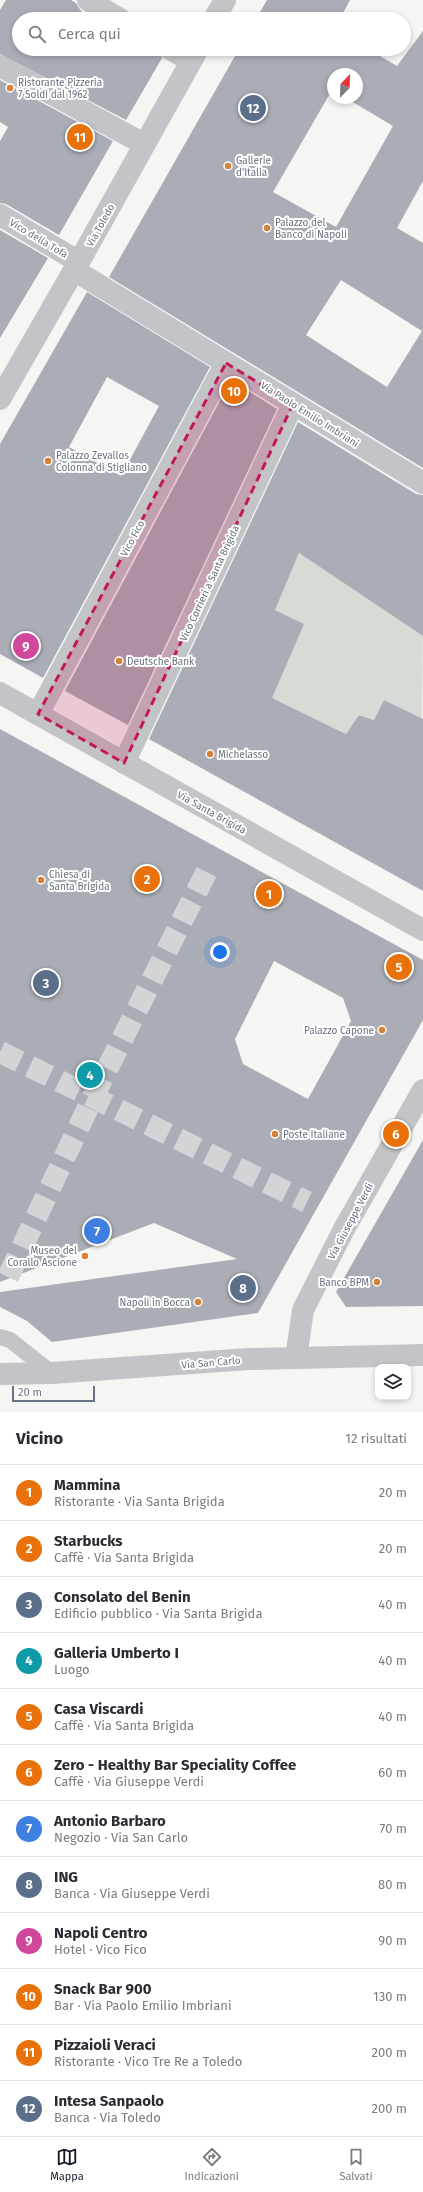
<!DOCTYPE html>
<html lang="it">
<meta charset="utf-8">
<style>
:root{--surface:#fff;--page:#f7f7f7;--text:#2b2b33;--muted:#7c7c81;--line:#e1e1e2;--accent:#111827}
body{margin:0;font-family:"Fira Sans",sans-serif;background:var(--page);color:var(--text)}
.controls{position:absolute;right:12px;bottom:12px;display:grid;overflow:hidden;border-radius:8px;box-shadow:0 2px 6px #0003}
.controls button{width:36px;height:36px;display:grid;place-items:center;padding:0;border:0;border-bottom:1px solid var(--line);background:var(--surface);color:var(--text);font:20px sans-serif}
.compass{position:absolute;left:327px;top:68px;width:36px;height:36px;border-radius:50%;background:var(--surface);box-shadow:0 2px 6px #0003;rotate:23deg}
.scale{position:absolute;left:12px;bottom:10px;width:83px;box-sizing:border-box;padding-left:4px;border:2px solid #687081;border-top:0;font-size:11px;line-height:14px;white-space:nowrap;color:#687081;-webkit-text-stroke:3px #fff;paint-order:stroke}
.you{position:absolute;left:220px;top:952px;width:14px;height:14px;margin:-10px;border:3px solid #fff;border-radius:50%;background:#1a73e8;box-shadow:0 0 0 6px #1a73e833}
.badge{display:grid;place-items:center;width:26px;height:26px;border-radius:50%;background:var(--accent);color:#fff;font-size:13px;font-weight:700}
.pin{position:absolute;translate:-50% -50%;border:2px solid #fff;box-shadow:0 1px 4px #0006}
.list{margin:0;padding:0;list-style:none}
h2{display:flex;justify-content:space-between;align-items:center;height:52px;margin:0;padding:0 16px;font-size:17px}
h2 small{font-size:13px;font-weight:400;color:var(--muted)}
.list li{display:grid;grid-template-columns:26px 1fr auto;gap:12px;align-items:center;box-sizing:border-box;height:56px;padding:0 16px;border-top:1px solid var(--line)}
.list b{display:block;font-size:15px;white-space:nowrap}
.list p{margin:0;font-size:13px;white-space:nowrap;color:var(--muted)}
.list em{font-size:13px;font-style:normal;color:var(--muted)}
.icon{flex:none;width:22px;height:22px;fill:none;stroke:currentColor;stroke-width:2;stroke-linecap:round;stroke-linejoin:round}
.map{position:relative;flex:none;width:423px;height:1412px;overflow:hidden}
.search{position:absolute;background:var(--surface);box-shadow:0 2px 6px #0003;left:12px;right:12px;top:12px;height:44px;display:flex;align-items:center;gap:10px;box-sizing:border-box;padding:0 14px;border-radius:22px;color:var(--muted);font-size:15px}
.sheet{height:724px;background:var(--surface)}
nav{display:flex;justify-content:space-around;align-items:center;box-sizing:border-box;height:56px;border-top:1px solid var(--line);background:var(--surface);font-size:11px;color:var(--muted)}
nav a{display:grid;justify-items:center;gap:2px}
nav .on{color:var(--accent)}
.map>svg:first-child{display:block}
.green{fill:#d6dcd5}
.building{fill:#aaadb5;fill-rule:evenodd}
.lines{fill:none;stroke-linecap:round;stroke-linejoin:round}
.pedestrian-tunnel{stroke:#d2d4d6;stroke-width:22;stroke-dasharray:22 11;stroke-linecap:butt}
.service{stroke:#c2c4c8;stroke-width:16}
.pedestrian{stroke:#c2c4c8;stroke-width:22}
.minor{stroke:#c2c4c8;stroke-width:22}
.marked{fill:#c2185b;fill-opacity:0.2;stroke:#c2185b;stroke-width:3;stroke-dasharray:8 5;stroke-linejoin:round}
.poi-dot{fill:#d18338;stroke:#fff;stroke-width:1.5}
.labels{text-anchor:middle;stroke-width:4;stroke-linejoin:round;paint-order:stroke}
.poi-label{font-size:10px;fill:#687081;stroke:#fff;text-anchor:start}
.street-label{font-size:10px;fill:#687081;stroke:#fff}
</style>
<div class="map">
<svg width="423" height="1412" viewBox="0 0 423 1412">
<rect width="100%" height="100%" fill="#f5f6f3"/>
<path class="green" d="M299 553 423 636 422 719 384 700 374 720 359 715 346 734 280 702 263 718 303 624 275 610Z"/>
<path class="building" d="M6 0H71L76 3 81 11 96 19H19V49H158L162 58 126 120 0 54V10Z
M267 0H350L340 19H256Z
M423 31V181L397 228 423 243V468L109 277 239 49H368L397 66ZM333 74H357V98H346L393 126 336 227 273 192 332 90 333 91ZM341 280 422 331 387 387 306 335Z
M0 80 113 141 59 235 6 204 0 203V141L8 127 0 122Z
M0 230 48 258 0 338Z
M87 292 210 367 43 678 0 654V444ZM107 377 159 406 121 476 69 447Z
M231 380 277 409 128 725 65 691Z
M298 422 416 494 423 495V636L299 553 275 610 304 624 272 698 346 734 359 715 374 720 384 700 423 719V891L149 739Z
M0 729 423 960V1020L258 1313 52 1342 27 1321 0 1307V1292L237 1259 154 1223 0 1282ZM274 961 343 998 351 1021 308 1099 243 1064 235 1039Z
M423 1140V1306L346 1307 336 1292Z"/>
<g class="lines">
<path class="pedestrian-tunnel" d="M0 1052 307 1202
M8 1277 93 1097 207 871"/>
<path class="service" d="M0 1337 10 1340 52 1373"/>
<path class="pedestrian" d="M88 0 120 19
M214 19 225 0
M170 49 191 61
M0 66 144 144
M79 262 198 49
M0 399 74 270
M38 714 226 363
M124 763 293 404
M296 1358 303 1310 344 1229 423 1090"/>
<path class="minor" d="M0 215 79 262 74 270 423 483
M0 693 423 930
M0 1374 52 1373 249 1359 423 1355"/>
</g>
<path class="marked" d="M226 363 293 404 124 763 38 714Z"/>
<g class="poi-dot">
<circle cx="10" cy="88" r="4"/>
<circle cx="228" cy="166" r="4"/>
<circle cx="267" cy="228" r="4"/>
<circle cx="48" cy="461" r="4"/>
<circle cx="119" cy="661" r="4"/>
<circle cx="210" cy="754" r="4"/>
<circle cx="41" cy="880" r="4"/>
<circle cx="382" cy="1030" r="4"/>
<circle cx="275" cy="1134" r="4"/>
<circle cx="85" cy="1256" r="4"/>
<circle cx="377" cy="1282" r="4"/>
<circle cx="198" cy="1302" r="4"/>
</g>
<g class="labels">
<g class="poi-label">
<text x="18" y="86">Ristorante Pizzeria<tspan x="18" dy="12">7 Soldi dal 1962</tspan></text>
<text x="236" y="164">Gallerie<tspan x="236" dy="12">d'Italia</tspan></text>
<text x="275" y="226">Palazzo del<tspan x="275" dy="12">Banco di Napoli</tspan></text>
<text x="56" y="459">Palazzo Zevallos<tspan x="56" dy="12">Colonna di Stigliano</tspan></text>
<text x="127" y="665">Deutsche Bank</text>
<text x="218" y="758">Michelasso</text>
<text x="49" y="878">Chiesa di<tspan x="49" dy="12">Santa Brigida</tspan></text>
<text x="374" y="1034" text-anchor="end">Palazzo Capone</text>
<text x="283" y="1138">Poste Italiane</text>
<text x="77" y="1254" text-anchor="end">Museo del<tspan x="77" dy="12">Corallo Ascione</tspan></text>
<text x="369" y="1286" text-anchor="end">Banco BPM</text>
<text x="190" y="1306" text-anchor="end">Napoli in Bocca</text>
</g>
<g class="street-label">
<text transform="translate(100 225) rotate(-61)" y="4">Via Toledo</text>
<text transform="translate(39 238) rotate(31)" y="4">Vico della Tofa</text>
<text transform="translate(310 414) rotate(32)" y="4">Via Paolo Emilio Imbriani</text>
<text transform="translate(132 538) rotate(-62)" y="4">Vico Fico</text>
<text transform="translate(209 583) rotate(-65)" y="4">Vico Corrieri a Santa Brigida</text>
<text transform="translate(212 812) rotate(29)" y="4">Via Santa Brigida</text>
<text transform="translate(350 1221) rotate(-62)" y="4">Via Giuseppe Verdi</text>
<text transform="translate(211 1362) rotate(-5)" y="4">Via San Carlo</text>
</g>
</g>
</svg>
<div class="controls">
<button><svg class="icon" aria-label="layers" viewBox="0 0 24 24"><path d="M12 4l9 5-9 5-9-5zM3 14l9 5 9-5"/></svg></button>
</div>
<svg class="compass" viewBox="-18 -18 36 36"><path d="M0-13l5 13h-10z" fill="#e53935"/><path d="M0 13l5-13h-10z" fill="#7c7c81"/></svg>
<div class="scale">20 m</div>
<div class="you"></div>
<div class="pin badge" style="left:269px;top:894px;background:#e8710a">1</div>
<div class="pin badge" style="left:147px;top:879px;background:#e8710a">2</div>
<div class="pin badge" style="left:46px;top:983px;background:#5c6f8a">3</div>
<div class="pin badge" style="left:90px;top:1075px;background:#0f9aa8">4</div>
<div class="pin badge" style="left:399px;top:967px;background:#e8710a">5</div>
<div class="pin badge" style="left:396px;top:1134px;background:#e8710a">6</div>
<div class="pin badge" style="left:97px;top:1231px;background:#3f7fe0">7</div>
<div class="pin badge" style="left:243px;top:1288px;background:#5c6f8a">8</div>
<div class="pin badge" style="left:26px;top:646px;background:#d1479c">9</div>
<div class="pin badge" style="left:234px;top:391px;background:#e8710a">10</div>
<div class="pin badge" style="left:80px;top:137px;background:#e8710a">11</div>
<div class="pin badge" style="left:253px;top:108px;background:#5c6f8a">12</div>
<div class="search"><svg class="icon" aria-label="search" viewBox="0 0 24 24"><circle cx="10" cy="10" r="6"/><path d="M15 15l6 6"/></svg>Cerca qui</div>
</div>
<section class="sheet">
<h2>Vicino<small>12 risultati</small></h2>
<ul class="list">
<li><span class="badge" style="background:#e8710a">1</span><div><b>Mammina</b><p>Ristorante · Via Santa Brigida</p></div><em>20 m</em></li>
<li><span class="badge" style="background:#e8710a">2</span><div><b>Starbucks</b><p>Caffè · Via Santa Brigida</p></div><em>20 m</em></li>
<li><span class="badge" style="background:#5c6f8a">3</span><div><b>Consolato del Benin</b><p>Edificio pubblico · Via Santa Brigida</p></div><em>40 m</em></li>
<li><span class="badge" style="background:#0f9aa8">4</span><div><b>Galleria Umberto I</b><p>Luogo</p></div><em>40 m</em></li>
<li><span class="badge" style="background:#e8710a">5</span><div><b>Casa Viscardi</b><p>Caffè · Via Santa Brigida</p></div><em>40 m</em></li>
<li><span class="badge" style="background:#e8710a">6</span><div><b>Zero - Healthy Bar Speciality Coffee</b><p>Caffè · Via Giuseppe Verdi</p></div><em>60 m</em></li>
<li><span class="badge" style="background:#3f7fe0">7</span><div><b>Antonio Barbaro</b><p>Negozio · Via San Carlo</p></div><em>70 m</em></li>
<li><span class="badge" style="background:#5c6f8a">8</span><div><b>ING</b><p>Banca · Via Giuseppe Verdi</p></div><em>80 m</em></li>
<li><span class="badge" style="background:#d1479c">9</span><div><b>Napoli Centro</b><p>Hotel · Vico Fico</p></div><em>90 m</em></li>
<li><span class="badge" style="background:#e8710a">10</span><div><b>Snack Bar 900</b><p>Bar · Via Paolo Emilio Imbriani</p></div><em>130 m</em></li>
<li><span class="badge" style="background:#e8710a">11</span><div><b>Pizzaioli Veraci</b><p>Ristorante · Vico Tre Re a Toledo</p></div><em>200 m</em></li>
<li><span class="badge" style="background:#5c6f8a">12</span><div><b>Intesa Sanpaolo</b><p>Banca · Via Toledo</p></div><em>200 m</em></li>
</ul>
</section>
<nav>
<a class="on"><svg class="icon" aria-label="map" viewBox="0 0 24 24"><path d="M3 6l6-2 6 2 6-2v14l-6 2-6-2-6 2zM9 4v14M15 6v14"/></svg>Mappa</a>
<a><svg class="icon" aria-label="directions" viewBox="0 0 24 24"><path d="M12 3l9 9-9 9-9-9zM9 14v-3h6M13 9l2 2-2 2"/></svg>Indicazioni</a>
<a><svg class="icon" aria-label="saved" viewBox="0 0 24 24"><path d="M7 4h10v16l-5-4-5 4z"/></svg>Salvati</a>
</nav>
